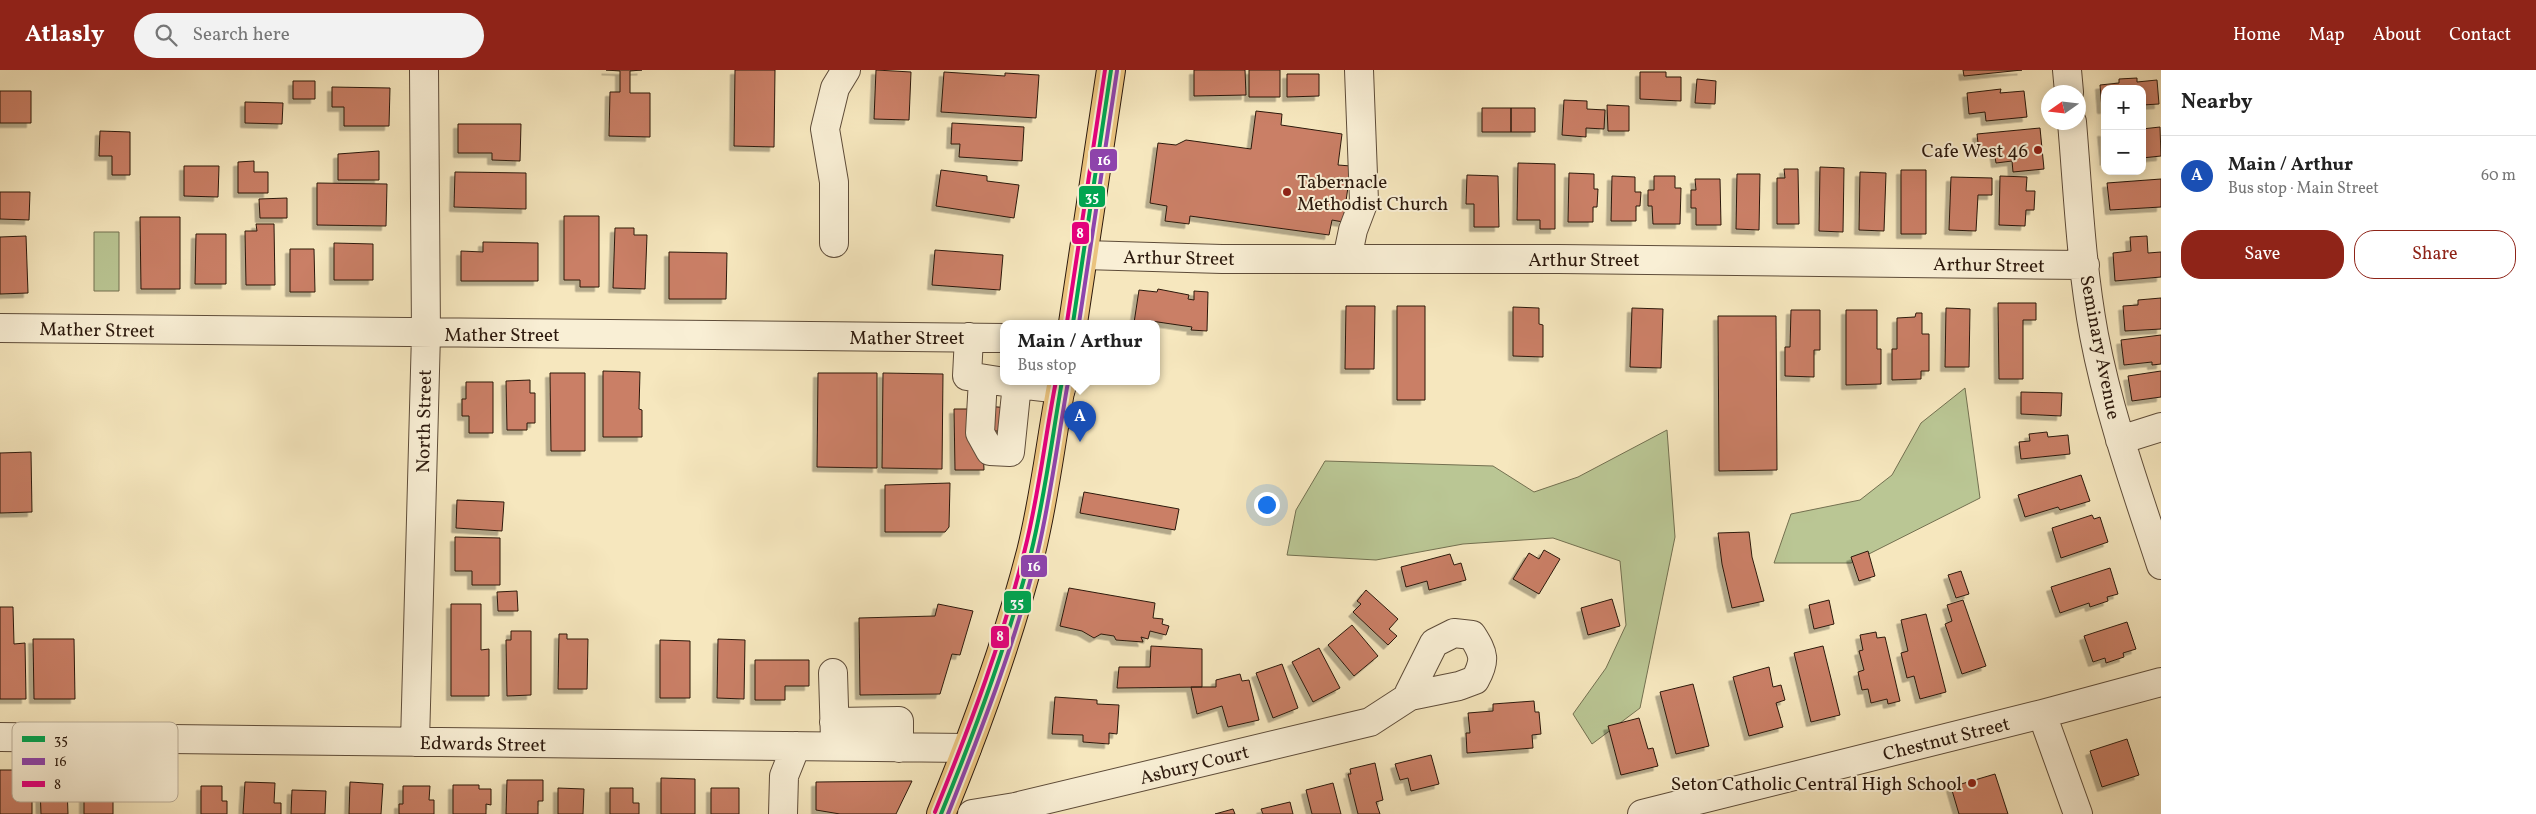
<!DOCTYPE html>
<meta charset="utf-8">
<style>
:root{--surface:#fff;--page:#f2f2f2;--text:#222;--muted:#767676;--line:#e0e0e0;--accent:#8f2418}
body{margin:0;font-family:Vollkorn,serif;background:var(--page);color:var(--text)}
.controls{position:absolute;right:15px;top:15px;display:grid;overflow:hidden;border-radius:10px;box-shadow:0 2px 12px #0003}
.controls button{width:45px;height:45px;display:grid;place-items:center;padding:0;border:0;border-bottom:1px solid var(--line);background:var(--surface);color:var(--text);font:25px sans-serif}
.compass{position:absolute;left:2041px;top:15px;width:45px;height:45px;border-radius:50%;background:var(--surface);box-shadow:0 2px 12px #0003;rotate:256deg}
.you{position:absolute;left:1266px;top:434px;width:18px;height:18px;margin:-12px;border:4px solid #fff;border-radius:50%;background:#1a73e8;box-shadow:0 0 0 8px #1a73e833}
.badge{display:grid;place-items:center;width:32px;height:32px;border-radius:50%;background:var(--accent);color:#fff;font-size:16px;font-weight:700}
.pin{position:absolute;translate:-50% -41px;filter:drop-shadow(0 1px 2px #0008)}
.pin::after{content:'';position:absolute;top:26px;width:18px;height:15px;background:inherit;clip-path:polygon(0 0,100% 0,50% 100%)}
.popup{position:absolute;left:1000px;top:250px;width:160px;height:65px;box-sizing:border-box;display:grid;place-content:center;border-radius:10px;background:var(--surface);filter:drop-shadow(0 1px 4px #0005);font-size:16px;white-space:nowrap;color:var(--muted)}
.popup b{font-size:19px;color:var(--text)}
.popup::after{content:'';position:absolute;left:50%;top:100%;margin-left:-10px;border:10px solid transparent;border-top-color:var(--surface)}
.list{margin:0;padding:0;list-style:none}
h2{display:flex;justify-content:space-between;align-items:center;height:65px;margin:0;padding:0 20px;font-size:21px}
h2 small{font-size:16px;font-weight:400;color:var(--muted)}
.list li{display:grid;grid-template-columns:32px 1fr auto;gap:15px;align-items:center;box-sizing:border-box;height:80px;padding:0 20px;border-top:1px solid var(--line)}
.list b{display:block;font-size:19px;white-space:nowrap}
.list p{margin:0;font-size:16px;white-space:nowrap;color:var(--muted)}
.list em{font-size:16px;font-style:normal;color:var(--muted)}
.actions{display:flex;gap:10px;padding:15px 20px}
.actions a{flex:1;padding:11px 0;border:1px solid var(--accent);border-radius:20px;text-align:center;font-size:18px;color:var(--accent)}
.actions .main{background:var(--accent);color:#fff}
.icon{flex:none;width:28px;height:28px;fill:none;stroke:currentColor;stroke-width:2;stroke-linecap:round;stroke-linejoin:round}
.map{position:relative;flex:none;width:2161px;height:744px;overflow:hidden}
header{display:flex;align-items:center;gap:30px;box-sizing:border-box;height:70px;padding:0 25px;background:var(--accent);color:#fff}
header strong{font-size:24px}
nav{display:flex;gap:28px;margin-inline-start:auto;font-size:18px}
.search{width:350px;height:45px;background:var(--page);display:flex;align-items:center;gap:12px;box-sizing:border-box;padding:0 18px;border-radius:28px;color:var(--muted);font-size:19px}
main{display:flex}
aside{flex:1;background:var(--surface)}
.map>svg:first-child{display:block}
.green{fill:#bac694;stroke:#737050}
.building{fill:#ca7f66;stroke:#2c190d;filter:url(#shadow)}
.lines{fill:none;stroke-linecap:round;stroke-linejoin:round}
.minor-casing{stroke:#5e4c39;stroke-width:30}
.major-casing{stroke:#2c190d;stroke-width:30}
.minor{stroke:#f9efd5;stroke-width:28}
.major{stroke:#ebc47f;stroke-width:28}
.bus-1-casing{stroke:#f9efd5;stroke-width:8}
.bus-2-casing{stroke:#f9efd5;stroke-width:8}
.bus-3-casing{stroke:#f9efd5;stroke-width:8}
.bus-1{stroke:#00a651;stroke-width:4}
.bus-2{stroke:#8e44ad;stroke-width:4}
.bus-3{stroke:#e5007d;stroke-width:4}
.poi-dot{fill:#8f2418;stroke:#f9efd5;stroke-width:2}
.labels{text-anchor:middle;stroke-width:4;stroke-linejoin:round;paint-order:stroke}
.poi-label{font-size:19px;fill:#2c190d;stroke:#f9efd5;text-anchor:end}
.street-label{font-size:19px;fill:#2c190d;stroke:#f9efd5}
.key{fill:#f9efd5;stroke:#bcaf99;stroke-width:1}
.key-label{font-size:14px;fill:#2c190d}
.line-badge{stroke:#f9efd5;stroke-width:2}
.badge-label{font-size:14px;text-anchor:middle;font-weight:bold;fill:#fff}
</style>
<header>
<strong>Atlasly</strong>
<div class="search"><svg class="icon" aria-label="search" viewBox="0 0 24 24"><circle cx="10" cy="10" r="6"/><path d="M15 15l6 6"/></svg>Search here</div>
<nav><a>Home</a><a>Map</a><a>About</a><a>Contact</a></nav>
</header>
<main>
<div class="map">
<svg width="2161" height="744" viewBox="0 0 2161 744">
<defs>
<filter id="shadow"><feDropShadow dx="-4.5" dy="4.5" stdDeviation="0" flood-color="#0004"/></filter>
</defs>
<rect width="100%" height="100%" fill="#f6e7be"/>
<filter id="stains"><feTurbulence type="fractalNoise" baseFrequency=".004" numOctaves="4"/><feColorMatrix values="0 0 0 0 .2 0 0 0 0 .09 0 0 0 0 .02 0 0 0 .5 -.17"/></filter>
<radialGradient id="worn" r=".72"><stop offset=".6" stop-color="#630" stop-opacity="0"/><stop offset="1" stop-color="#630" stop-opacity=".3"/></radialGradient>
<path class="green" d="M94 162H119V221H94Z
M1965 318 1980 428 1851 493H1774L1791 444 1860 430 1892 405 1921 353Z
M1667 360 1675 467 1640 638 1592 674 1573 644 1606 598 1626 555 1620 491 1553 468 1463 474 1376 490 1287 485 1296 440 1325 391 1493 396 1534 422 1578 407Z"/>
<path class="building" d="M642 0 630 1V23H650V67L609 66 610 22H620V1L606 0Z
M735 0H775L774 77 734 76Z
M876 0 911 2 909 50 874 49Z
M1194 0H1245L1246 25 1194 26Z
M1249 0H1280V27H1249Z
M1963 0H2022L1964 6Z
M944 2 1005 6V3L1039 5 1036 48 941 42Z
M1640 2H1666V7H1681V31L1640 29Z
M1287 4H1319V26L1287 27Z
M2137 8V12L2157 10 2159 34 2142 35V19H2105V39H2102L2100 15 2119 13V9Z
M1697 9 1716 11 1715 34 1695 33Z
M293 11H315V29H293Z
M332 17 390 18 389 56H344V37H332Z
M2001 19 2000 23 2024 21 2027 47 1986 51 1985 42 1969 44 1967 23Z
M0 21H31V53H0Z
M1564 30 1587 31V39L1605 40 1604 59 1586 58V67L1562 65Z
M245 32 283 33 282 54 245 53Z
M1607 35 1629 36V61H1608Z
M1482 38H1511V62H1482Z
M1511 38H1535V62H1511Z
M1256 41 1282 44 1281 55 1342 64 1338 95 1351 96 1343 152 1332 150 1329 165 1190 146 1189 154 1165 151 1167 136 1150 133 1158 73 1176 75 1186 70 1251 79Z
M952 53 1024 57 1022 91 959 87 960 74H951Z
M458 54H521L520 91 492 90V83H458Z
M2160 57 2161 86 2142 88V59Z
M2040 58 2044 99 2013 102 2012 91 1996 93 1994 80 1979 82 1977 64Z
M100 61 130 62V105H112V86H99Z
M2102 62H2105V91Z
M379 81V110H338V84Z
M254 91V102H268V123H238V92Z
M1518 93 1555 94V159H1540V150H1517Z
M184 96H219L218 127 184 126Z
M1820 97 1844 98 1843 162 1819 161Z
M1784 99H1798L1799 154H1777V108H1785Z
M941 100 987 106V111L1019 115 1014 148 936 136Z
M1901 100H1926V164H1901Z
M455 102 526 103V139L454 137Z
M1860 102 1886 103 1884 161 1859 160Z
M1569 103 1594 104V119H1598L1597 137H1593V152H1568Z
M1737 104H1760L1759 160 1736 159Z
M1467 105 1498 106 1499 157H1474V134H1466Z
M1612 106 1635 107V122H1641L1640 136H1636V151H1611Z
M1654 106H1675V118H1681L1680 154H1653L1652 136H1648V120H1654Z
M2000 106 2027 107 2026 121H2035L2034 140H2026L2025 156 1999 155Z
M1951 107 1992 108V125H1978L1976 161 1949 160Z
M1695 109H1720L1721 155H1696V138H1691V120H1696Z
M2161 109V137L2110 140 2107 113Z
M317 113 387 114 386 156 317 155Z
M0 122H30L29 150 0 149Z
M287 128V148H260L259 129Z
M564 146H599V217H580V210H564Z
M140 147H180V219H141Z
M256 154H274L275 215H246L245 161H257Z
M615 158H634V165H647L645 219 613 218Z
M196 164H226V214H195Z
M26 166 28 223 0 224V167Z
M2147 166 2148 183 2161 182V207L2115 211 2113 183 2131 181 2130 167Z
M483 172 538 173V211H461V181L483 182Z
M334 173 373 174V210H334Z
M290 179H314L315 222H290Z
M935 180 1003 185 1000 220 932 215Z
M669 182 727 183 726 229H669Z
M1158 219 1189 225 1188 229 1194 230V221L1208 222 1207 261 1191 260 1192 257 1151 251 1150 253H1134L1139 220 1157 222Z
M2161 228V259L2125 261 2123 236 2138 235V230Z
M1998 233H2036V250H2023V309H1999Z
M1346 236H1375L1374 299H1345Z
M1397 236H1425V330H1397Z
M1513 237 1539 238V254L1543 255V287L1513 286Z
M1632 238 1663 239 1661 298 1630 297Z
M1946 238 1970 239 1969 297H1945Z
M1791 240H1820V280H1814V307L1785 306V277H1790Z
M1846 240H1877V279H1881V314L1846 315Z
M1916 243H1922V264H1929V301H1921V309L1892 310V279H1897V248L1915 247Z
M1718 246H1776L1777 400 1719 401Z
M2161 265V294L2152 295V292L2124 295 2121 270Z
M603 301 640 302 639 339 642 340V367H603Z
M2161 301V327L2132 331 2128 306Z
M550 303H585V381H551Z
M818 303H877V398L817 397Z
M883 303 943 304 942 399 882 398Z
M530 310V323H535V353H527V360H507L506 311Z
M466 312H493V363H469V346H462V329H466Z
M2021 322 2062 323 2061 346 2021 344Z
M985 336 1010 338 1008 362 984 360Z
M954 339H976L983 375 984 400H955Z
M2047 362 2048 367 2068 365 2070 384 2021 389 2019 372 2030 371 2029 364Z
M31 382 32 442 0 443V383Z
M2081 405 2090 431 2060 440 2058 437 2025 447 2018 425Z
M950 413 949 457 945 462H885V415Z
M1084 422 1179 439 1175 460 1080 443Z
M457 430 504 432 502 461 456 458Z
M2092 445 2094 449 2100 447 2108 472 2061 488 2052 458Z
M1749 462 1752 487 1764 531 1732 538 1722 494 1718 463Z
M455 467 500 468V515H472V501H455Z
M1544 480 1560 489 1539 524 1513 509 1529 483 1539 489Z
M1868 481 1875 506 1859 511 1851 487Z
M1450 484 1454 495 1461 493 1466 510 1429 520 1427 511 1406 517 1401 497Z
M2110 498 2118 524 2107 527 2108 531 2090 537 2089 533 2060 543 2051 517Z
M1961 501 1969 524 1956 528 1948 505Z
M1069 518 1155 533 1153 548 1163 549 1162 554 1169 556 1166 565 1150 561 1148 569 1141 567 1143 572 1116 570 1114 566 1101 564 1094 568 1082 561 1060 556Z
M1366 520 1398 549 1389 559 1397 566 1388 575 1353 542 1361 534 1357 531Z
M517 521 518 541H498L497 522Z
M1612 529 1620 556 1588 565 1581 538Z
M1829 530 1834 554 1814 559 1809 535Z
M1963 530 1986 596 1962 604 1945 554 1952 551 1947 535Z
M451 534H481V580L489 579V626H451Z
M938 534 973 541 960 585 952 584 940 624 860 625 859 548 935 546Z
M0 537H13L14 574 25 573 26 629H0Z
M1926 544 1946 622 1920 629 1914 606 1907 608 1901 583 1908 581 1901 550Z
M2127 552 2136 579 2123 583 2124 587 2106 593 2105 588 2093 592 2084 566Z
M1352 555 1378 586 1354 606 1328 575Z
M511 561H531V625L507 626 506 570H511Z
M1876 562 1877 568 1885 567 1900 631 1888 634 1887 629 1871 633 1868 619 1862 620 1858 602 1864 600 1859 581 1863 580 1860 565Z
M559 564H567V569H588L587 619H558Z
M33 569H74L75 629H34Z
M718 569 745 570 744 629 717 628Z
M660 570 690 571V628H660Z
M1151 576 1202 579V617L1117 618 1119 597H1150Z
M1823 576 1840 645 1811 652 1794 583Z
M1319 578 1340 618 1313 632 1292 592Z
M755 590H809V616H785V630H755Z
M1282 594 1298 638 1273 648 1256 603Z
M1769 597 1773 617 1781 615 1785 630 1776 633 1783 657 1749 666 1733 607Z
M1240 604 1242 611 1249 610 1259 650 1228 657 1222 636 1197 644 1191 617H1216V610Z
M1693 614 1709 676 1676 684 1660 622Z
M1055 627 1097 630V634L1119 635 1117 664 1109 663V674L1083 672V665L1052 664Z
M1534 631 1535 642H1539L1541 664 1532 665 1533 678 1467 683 1466 663H1470L1468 643 1493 641V634Z
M1639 648 1648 679 1653 678 1658 696 1621 705 1608 656Z
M2127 669 2139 705 2102 717 2090 681Z
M1431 685 1439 714 1411 721 1408 708 1400 710 1395 694Z
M1375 693 1383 730 1376 732 1380 744H1358L1348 704H1351L1350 699Z
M0 700H13V707H32V744H0Z
M1995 704 2008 744H1959L1951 717Z
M661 708 695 709V744H661Z
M507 710H543V731H538V744H506Z
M912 711 896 744H840L816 740V712Z
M245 712 275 713 274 733H281V744H243Z
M350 712 383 714 381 744H349Z
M1333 713 1341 744H1312L1306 720Z
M84 715H113V744H84Z
M453 715H479V719H491V735L486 734V744H453Z
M67 716 68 744H41L40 717Z
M201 716H222V731H227V744H201Z
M403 716H430L429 730H434V744H399V734H403Z
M558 718 584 719 583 744H558Z
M610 718H633V733H639V744H610Z
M711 718H739V744H711Z
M292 720 326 721 325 744H291Z
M1290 732 1293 744H1263L1261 739Z
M1233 739 1235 744H1215Z"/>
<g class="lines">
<g class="minor-casing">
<path id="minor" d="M2067 0 2069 22
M2072 52C2078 123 2081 195 2094 265 2109 344 2136 419 2161 495
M834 173V112L825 59 835 18 846 0
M1084 185 1222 189H1559L2085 195
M1347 189 1353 160 1364 131 1359 0
M0 258 1004 268
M969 267 967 306 1017 314 1010 382 990 381 980 363 983 309
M1017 314 1061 319
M2120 370 2161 357
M1454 563 1472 565C1484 584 1486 590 1475 610L1459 616 1410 626 1409 623 1434 573Z
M833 603 835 670
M2042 644 2078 744
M834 652 899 651V678
M0 667 967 678
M415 672 426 264 424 0
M783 744 784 706 796 676
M972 744 1015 737 1370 652 1410 626
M1642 744 2042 644 2161 612"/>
</g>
<g class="major-casing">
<path id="major" d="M1073 253 1111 0
M941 744C976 659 1008 571 1031 482 1045 426 1051 368 1062 311"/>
</g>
<use href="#minor" class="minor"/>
<use href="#major" class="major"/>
<g class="bus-1-casing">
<path id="bus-1" d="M1073 253 1111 0
M941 744C976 659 1008 572 1031 483 1045 426 1052 368 1062 311"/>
</g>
<g class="bus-2-casing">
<path id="bus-2" d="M1079 253 1117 1
M948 744C982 658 1016 571 1038 481 1051 425 1058 368 1068 312"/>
</g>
<g class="bus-3-casing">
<path id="bus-3" d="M1067 252 1105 0
M935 742C970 656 1003 569 1025 479 1039 424 1045 367 1056 311"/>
</g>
<use href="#bus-1" class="bus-1"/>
<use href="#bus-2" class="bus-2"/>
<use href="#bus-3" class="bus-3"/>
</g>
<g class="poi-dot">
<circle cx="2038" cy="80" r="5"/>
<circle cx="1287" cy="122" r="5"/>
<circle cx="1972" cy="713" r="5"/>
</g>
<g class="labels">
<g class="poi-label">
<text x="2028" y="87">Cafe West 46</text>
<text x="1297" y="118" text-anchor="start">Tabernacle<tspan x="1297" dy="22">Methodist Church</tspan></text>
<text x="1962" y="720">Seton Catholic Central High School</text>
</g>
<g class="street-label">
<text transform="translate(1179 187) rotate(1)" y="7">Arthur Street</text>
<text x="1584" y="196">Arthur Street</text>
<text transform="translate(1989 194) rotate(1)" y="7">Arthur Street</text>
<text transform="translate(97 259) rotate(1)" y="7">Mather Street</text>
<text x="502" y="271">Mather Street</text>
<text x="907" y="274">Mather Street</text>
<text transform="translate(2101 277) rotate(79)" y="7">Seminary Avenue</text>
<text transform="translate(423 351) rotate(-89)" y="7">North Street</text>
<text transform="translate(1946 668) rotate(-14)" y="7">Chestnut Street</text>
<text transform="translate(483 673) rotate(1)" y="7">Edwards Street</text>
<text transform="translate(1194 694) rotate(-14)" y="7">Asbury Court</text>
</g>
</g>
<rect x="12" y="652" width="166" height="80" rx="8" class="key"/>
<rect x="22" y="666" width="23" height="6" fill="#00a651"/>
<rect x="22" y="688" width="23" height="7" fill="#8e44ad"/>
<rect x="22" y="711" width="23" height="6" fill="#e5007d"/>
<g class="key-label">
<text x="54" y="674">35</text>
<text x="54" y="696">16</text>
<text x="54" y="719">8</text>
</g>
<g class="line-badge">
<rect x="1089" y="78" width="29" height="24" rx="5" fill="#8e44ad"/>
<rect x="1078" y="115" width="28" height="23" rx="5" fill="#00a651"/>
<rect x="1071" y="151" width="19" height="24" rx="5" fill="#e5007d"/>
<rect x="1020" y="484" width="28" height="24" rx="5" fill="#8e44ad"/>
<rect x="1003" y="520" width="29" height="24" rx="5" fill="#00a651"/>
<rect x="990" y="555" width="20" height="24" rx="5" fill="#e5007d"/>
</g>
<g class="badge-label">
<text x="1104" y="95">16</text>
<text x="1092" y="131">35</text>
<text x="1080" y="168">8</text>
<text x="1034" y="501">16</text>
<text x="1017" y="537">35</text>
<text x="1000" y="571">8</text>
</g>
<rect width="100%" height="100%" filter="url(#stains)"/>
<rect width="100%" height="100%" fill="url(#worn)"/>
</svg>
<div class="controls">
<button>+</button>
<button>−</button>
</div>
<svg class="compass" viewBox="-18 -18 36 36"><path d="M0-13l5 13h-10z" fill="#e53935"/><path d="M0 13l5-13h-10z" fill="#767676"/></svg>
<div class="you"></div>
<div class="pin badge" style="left:1080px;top:372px;background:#1a4fb4">A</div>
<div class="popup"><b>Main / Arthur</b>Bus stop</div>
</div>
<aside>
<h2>Nearby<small></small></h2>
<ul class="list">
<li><span class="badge" style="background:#1a4fb4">A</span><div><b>Main / Arthur</b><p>Bus stop · Main Street</p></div><em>60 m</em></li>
</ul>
<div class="actions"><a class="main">Save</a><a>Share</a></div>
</aside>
</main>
